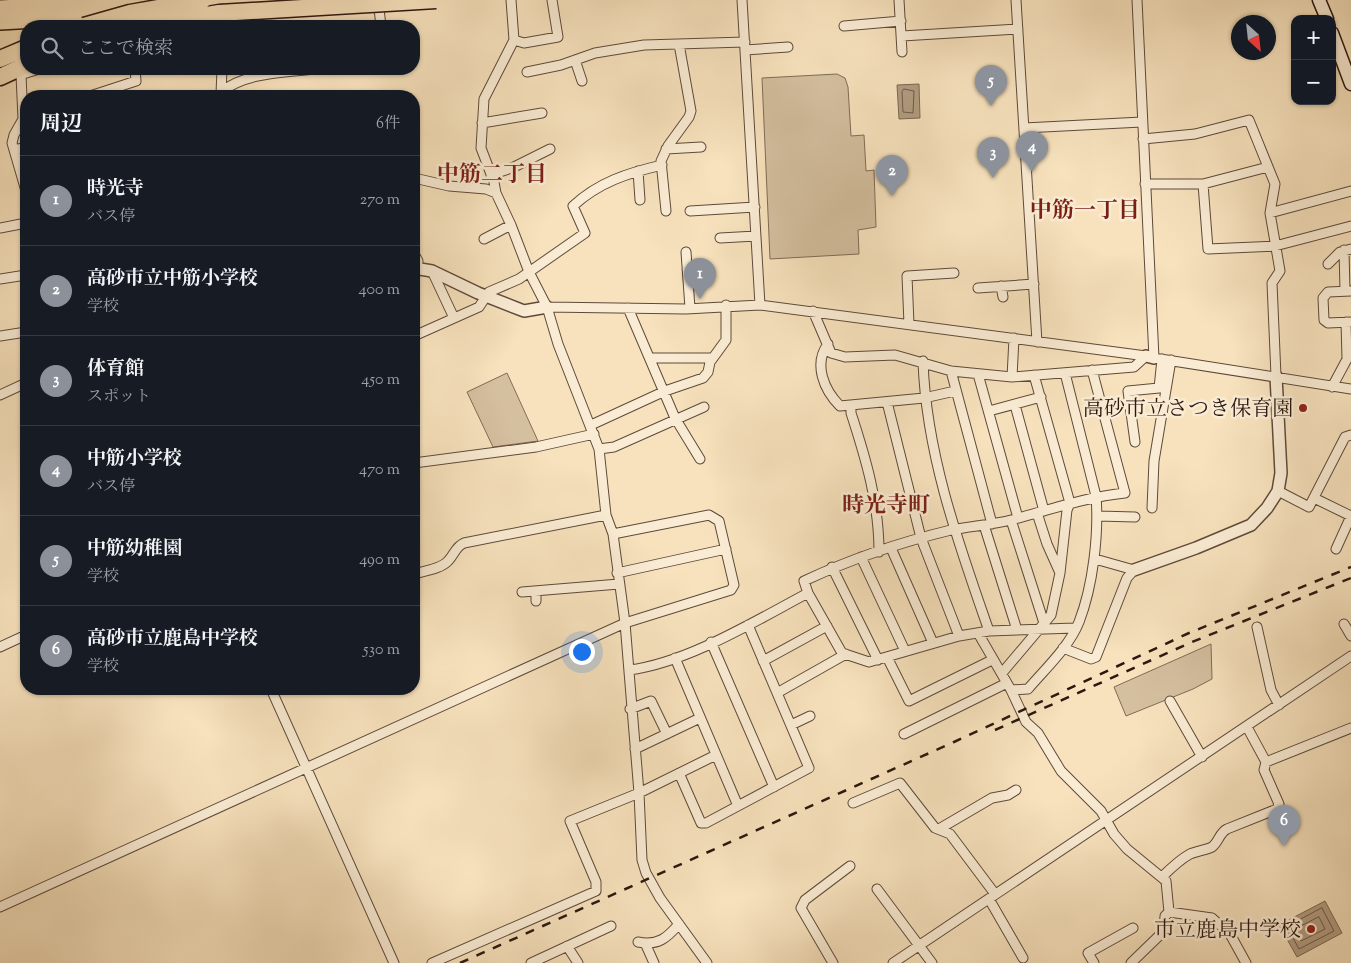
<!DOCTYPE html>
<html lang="ja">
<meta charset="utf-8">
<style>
:root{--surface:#171b24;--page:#20242c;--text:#f1f3f6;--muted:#9ea1a6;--line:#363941;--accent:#8c9099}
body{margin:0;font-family:"Sorts Mill Goudy","Noto Serif JP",serif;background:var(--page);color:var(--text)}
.controls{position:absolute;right:15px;top:15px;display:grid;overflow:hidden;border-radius:10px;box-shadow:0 1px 4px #0004}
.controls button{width:45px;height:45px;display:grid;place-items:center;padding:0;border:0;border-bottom:1px solid var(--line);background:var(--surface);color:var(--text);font:25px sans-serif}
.compass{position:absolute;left:1231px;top:15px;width:45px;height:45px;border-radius:50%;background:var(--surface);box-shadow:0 1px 4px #0004;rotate:153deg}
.you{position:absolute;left:581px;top:651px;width:18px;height:18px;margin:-12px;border:4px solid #fff;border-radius:50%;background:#1a73e8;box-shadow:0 0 0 8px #1a73e833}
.badge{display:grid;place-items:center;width:32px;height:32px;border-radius:50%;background:var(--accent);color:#fff;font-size:16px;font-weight:700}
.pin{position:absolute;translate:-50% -41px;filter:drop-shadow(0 1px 2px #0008)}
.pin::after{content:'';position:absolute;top:26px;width:18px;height:15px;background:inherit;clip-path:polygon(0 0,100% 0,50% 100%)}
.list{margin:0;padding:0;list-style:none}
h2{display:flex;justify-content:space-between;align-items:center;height:65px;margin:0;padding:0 20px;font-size:21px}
h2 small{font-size:16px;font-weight:400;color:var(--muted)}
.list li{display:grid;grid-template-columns:32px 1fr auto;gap:15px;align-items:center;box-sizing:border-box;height:90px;padding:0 20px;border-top:1px solid var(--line)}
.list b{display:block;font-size:19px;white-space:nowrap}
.list p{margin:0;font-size:16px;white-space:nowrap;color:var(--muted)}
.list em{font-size:16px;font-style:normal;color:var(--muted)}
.icon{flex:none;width:28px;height:28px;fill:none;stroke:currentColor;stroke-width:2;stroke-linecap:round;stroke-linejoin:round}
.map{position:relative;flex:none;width:1351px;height:963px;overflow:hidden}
.search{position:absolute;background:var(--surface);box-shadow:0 1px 4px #0004;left:20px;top:20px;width:400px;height:55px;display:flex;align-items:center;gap:12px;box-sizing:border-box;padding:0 18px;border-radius:20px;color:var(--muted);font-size:19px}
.panel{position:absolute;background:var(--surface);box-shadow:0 1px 4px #0004;left:20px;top:90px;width:400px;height:605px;border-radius:20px}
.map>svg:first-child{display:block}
.green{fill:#d4bf9f;stroke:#806b57}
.water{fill:#b29d82;stroke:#7c6754}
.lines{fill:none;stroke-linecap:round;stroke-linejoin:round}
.shore{stroke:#6e5a48;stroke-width:1}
.minor-casing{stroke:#5e4a3a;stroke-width:11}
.tertiary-casing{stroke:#5e4a3a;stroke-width:14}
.secondary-casing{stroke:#2b170f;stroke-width:15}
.trunk-casing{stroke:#2b170f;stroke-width:18}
.motorway-casing{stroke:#2b170f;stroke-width:19}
.minor{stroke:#faecd4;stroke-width:9}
.tertiary{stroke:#faecd4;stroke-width:11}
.secondary{stroke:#faecd4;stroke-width:12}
.trunk{stroke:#f7e2bd;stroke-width:15}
.motorway{stroke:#f7e2bd;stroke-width:16}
.rail{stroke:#2b170f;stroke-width:2.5;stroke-dasharray:9 9;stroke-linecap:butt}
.motorway-bridge-casing{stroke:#2b170f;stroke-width:19;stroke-linecap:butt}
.motorway-bridge{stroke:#f7e2bd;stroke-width:16}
.poi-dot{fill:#8f2418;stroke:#faecd4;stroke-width:2}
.labels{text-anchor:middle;stroke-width:5;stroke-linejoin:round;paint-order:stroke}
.poi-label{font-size:21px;fill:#2b170f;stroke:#faecd4;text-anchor:end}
.neighbourhood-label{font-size:22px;font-weight:bold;fill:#7a1f14;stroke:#faecd4}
</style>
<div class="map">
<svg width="1351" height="963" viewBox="0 0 1351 963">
<rect width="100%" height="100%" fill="#f7e2bd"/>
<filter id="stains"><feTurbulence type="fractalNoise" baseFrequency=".004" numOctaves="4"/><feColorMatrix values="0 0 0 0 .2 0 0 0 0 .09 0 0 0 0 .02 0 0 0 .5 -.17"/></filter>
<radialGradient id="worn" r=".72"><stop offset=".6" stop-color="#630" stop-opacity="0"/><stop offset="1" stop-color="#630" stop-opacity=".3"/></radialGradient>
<path class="green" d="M837 74 845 78 848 87 851 136 864 135 866 171 874 170 876 227 858 230 859 254 770 259 762 78Z
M507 373 538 441 493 447 467 392Z
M1211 644 1212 679 1193 689 1126 716 1114 687Z"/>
<path class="water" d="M919 84 920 118 899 119 897 85Z
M1325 901 1342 933 1297 957 1279 925Z"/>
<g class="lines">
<path class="shore" d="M904 89 914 91 913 113 903 112 902 92Z
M1322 908 1334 931 1299 949 1287 927Z
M1319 917 1325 929 1301 941 1296 929Z"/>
<g class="minor-casing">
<path id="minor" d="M378 0 381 26
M511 0 514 40 484 99 481 148 494 182 496 193 511 225 529 272 547 307 558 344 599 449 606 515 613 534 625 623 639 793 642 860 646 873 660 898 707 963
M742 0 760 305
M899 0 902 52
M1016 0 1037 342
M1137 0 1154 358 1351 389
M205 26 222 24
M222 26V9
M844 26 901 21
M902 36 1018 29
M514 40 524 43 558 37 552 0
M745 50 788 47
M575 60 582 81
M527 72 561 65 595 53 644 45 745 42
M20 75 39 69
M21 75 23 119 14 135 12 143 26 191
M221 92C247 72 282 73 313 69
M221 94 222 69
M90 96 136 81 135 69
M482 123 542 113
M1024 128 1142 122
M1143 139 1195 134 1249 120 1275 184 1270 213 1280 271 1272 283 1276 376
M666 149 701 147
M14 150 26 147
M638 171 640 200
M491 175 514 167 550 149
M414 178 449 186 486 189 496 193
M1145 184H1203L1268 167
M1203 184 1208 249 1275 246 1351 226
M666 211 661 161 668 146 689 117 691 111 679 44
M690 211 755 207
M1270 213 1351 191
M0 228 26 223
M720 238 756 236
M484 239 511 225
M1344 250 1345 291
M686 252 690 308
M414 254 418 261 417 268
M1328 264 1340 252 1351 249
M687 269 698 268
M432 271 454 318
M0 279 26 275
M1001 286 1003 297
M978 288 1034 284
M1351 291 1328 292 1323 298 1324 320 1328 323 1351 322
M547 307 686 309 760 305 1146 356
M628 308 675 418 700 459
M813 311 831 353 845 357 895 355 951 371 1012 377 1134 367 1146 356
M909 324 907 276 954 273
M0 336 26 332
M414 336 479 307 489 292 519 279 585 233 573 206C599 182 628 173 662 165
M828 344C813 364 824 390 840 406L924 398 955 391
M650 358H712
M923 361C926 454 959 545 989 631
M951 371 992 524
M978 374 1018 518
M1012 377 1014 338
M1332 387 1347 359 1346 322
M0 395 26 383
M887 402 921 538 959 636
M851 405V413C866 459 879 503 879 552
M1015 405 1044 511
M989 411 1041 397
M591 425 665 391 703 378 708 372 710 362 726 340V305
M1135 442 1128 391 1159 388 1162 359
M599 449 614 447 704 407
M414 463 536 447 594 434
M1278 491 1309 507 1345 437 1351 435
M1314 498 1351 516
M1152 508 1154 461 1171 360
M1037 513 1047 544 1060 573
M1098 516 1135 517
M1011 520 1044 623
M984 525 1017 630
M891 548 933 643
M1336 549 1351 516
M861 557 905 651
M832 567 878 660
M617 573 726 549
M414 574C424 571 441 569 448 561 455 554 455 547 464 543L606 515
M536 591V601
M522 592 619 584
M1344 624 1351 636
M1257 627 1271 690 1279 705
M1075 628 989 631 959 636 869 662 842 653 808 593 804 581C851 559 901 542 951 530 971 526 991 525 1011 520 1049 510 1086 497 1125 493L1092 370
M978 633 1011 690 1028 689C1045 669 1069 647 1079 622 1093 586 1099 534 1096 496L1065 373
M711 642 774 787
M0 647 26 635
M1063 648 1091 659 1096 657 1127 578 1134 570 1095 559
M887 657 909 701 992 660
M675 658 738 806
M763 661 827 626
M629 670C687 663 757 620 808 593
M1002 673 1051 615 1060 573 1067 510 1070 503 1034 375
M271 689 394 963
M1011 690 1026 722 1038 733 1061 771 1101 811 1114 834 1127 849 1166 881 1169 912 1212 918 1230 934 1246 963
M777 693 846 654
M1170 701 1202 757
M630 709 651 701 667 734
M791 725 810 716
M1247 727 1266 762 1351 728
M904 734 1007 683
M635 749 700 718
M679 773 701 823H706L809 768 748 625
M853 803 900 783 935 828 950 834 995 894
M939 829 992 798 1008 795 1016 790
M1162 877C1171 868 1179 860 1190 854 1197 851 1206 850 1212 847 1219 842 1219 833 1227 829L1277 809 1279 804 1264 770 1266 762
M877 889 932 963
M989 899 1023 958
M0 907 625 623 731 590 734 585 719 521 709 515 613 534
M638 942C658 946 667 938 679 924
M645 943 654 963
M567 946 578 963
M432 963 596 891V882L570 821 639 793 716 755
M531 963 611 926
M833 963 801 908 805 900 850 866
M893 963 1351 656
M1094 963 1088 953 1133 928
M1131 963 1164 931 1165 916 1169 912"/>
</g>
<g class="tertiary-casing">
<path id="tertiary" d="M414 268 432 271 478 293 524 311 547 307
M1146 356 1154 358
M1134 570 1196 548 1251 525 1267 508 1278 491 1281 473 1276 376"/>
</g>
<g class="secondary-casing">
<path id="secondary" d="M1319 0 1327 19
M1332 33 1351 84"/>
</g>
<g class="trunk-casing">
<path id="trunk" d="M0 8 160 0
M0 22 107 16"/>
</g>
<g class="motorway-casing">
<path id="motorway" d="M0 59 26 48
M0 77 26 65"/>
</g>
<use href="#minor" class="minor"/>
<use href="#tertiary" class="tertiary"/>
<use href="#secondary" class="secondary"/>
<use href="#trunk" class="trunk"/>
<use href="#motorway" class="motorway"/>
<path class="rail" d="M995 730 1192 642 1351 578
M460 963 954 742 1189 633 1351 567"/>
<g class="motorway-bridge-casing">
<path id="motorway-bridge" d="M84 26 130 13 203 0
M142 26 219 13 436 0"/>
</g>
<use href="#motorway-bridge" class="motorway-bridge"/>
</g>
<g class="poi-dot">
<circle cx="1303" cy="408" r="5"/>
<circle cx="1311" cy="929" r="5"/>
</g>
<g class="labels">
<g class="poi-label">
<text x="1293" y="415">高砂市立さつき保育園</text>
<text x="1301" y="936">市立鹿島中学校</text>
</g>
<g class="neighbourhood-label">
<text x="492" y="181">中筋二丁目</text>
<text x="1085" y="217">中筋一丁目</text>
<text x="886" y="512">時光寺町</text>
</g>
</g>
<rect width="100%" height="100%" filter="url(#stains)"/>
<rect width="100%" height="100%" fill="url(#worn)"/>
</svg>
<div class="controls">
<button>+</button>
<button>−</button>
</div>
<svg class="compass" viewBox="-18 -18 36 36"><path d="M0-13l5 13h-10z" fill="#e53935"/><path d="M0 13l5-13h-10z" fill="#9ea1a6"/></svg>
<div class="you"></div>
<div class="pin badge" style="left:700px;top:299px">1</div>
<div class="pin badge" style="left:892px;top:196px">2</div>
<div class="pin badge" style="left:993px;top:178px">3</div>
<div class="pin badge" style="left:1032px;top:172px">4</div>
<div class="pin badge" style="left:991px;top:106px">5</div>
<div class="pin badge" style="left:1284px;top:846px">6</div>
<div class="search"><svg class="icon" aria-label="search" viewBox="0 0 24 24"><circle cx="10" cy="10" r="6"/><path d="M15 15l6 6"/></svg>ここで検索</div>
<section class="panel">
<h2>周辺<small>6件</small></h2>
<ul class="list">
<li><span class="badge">1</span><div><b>時光寺</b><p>バス停</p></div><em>270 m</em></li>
<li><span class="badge">2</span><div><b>高砂市立中筋小学校</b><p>学校</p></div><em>400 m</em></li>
<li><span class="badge">3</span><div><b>体育館</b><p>スポット</p></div><em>450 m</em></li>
<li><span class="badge">4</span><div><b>中筋小学校</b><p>バス停</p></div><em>470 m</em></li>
<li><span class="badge">5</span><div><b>中筋幼稚園</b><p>学校</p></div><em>490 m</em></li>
<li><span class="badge">6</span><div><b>高砂市立鹿島中学校</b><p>学校</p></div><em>530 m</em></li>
</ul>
</section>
</div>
